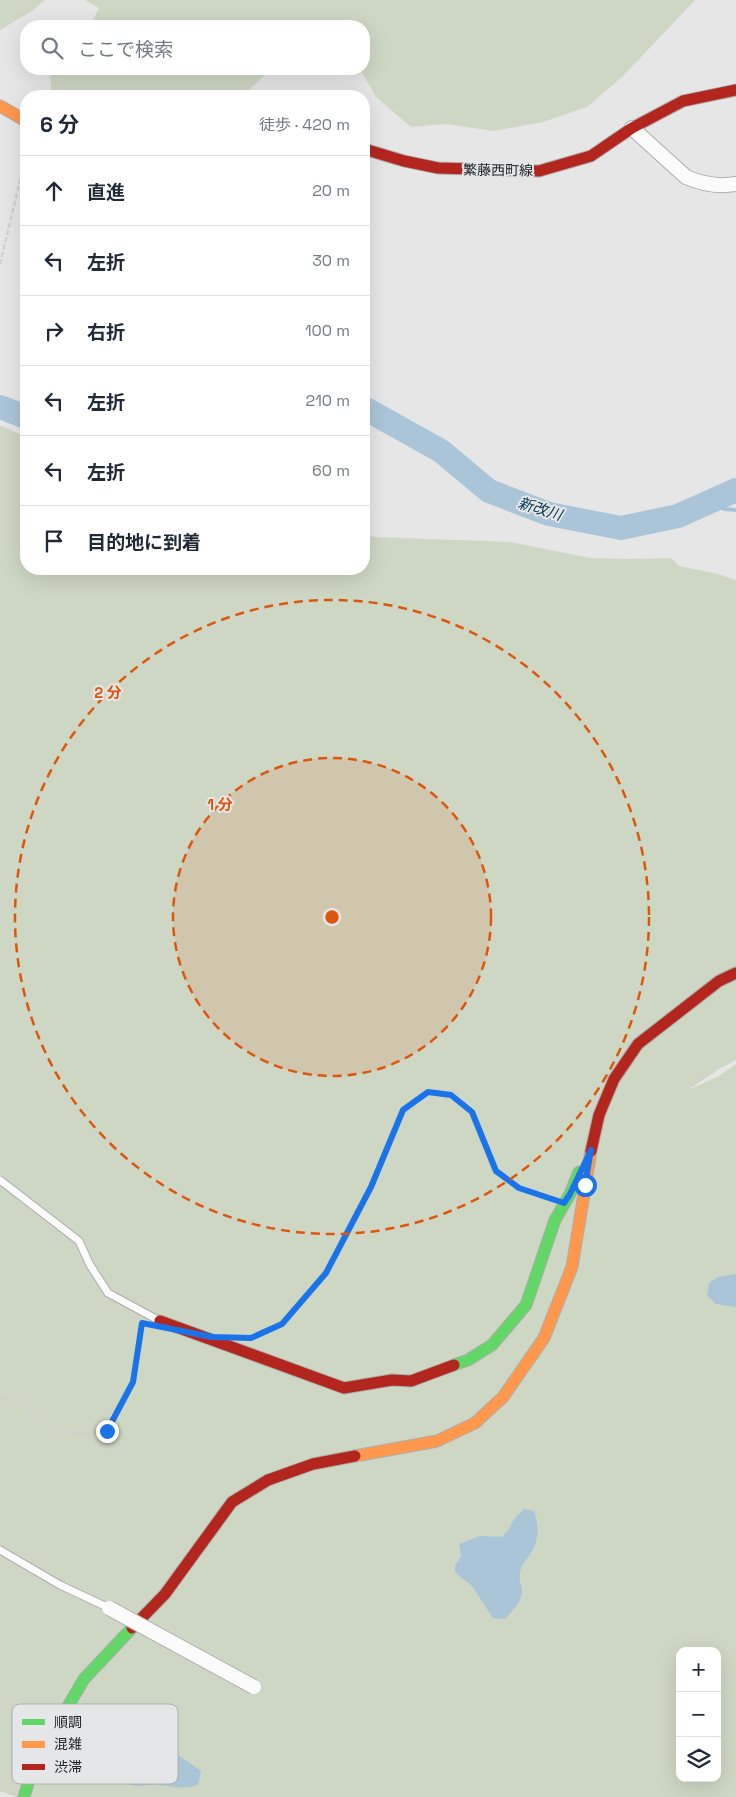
<!DOCTYPE html>
<html lang="ja">
<meta charset="utf-8">
<style>
:root{--surface:#fff;--page:#f6f6f7;--text:#1f2937;--muted:#747a83;--line:#e0e1e3}
body{margin:0;font-family:"Space Grotesk","Noto Sans JP",sans-serif;background:var(--page);color:var(--text)}
.controls{position:absolute;right:15px;bottom:15px;display:grid;overflow:hidden;border-radius:10px;box-shadow:0 5px 20px #0002}
.controls button{width:45px;height:45px;display:grid;place-items:center;padding:0;border:0;border-bottom:1px solid var(--line);background:var(--surface);color:var(--text);font:25px sans-serif}
.stop{position:absolute;width:15px;height:15px;margin:-11px;border:4px solid #1a73e8;border-radius:50%;background:#fff}
.stop.end{background:#1a73e8;border-color:#fff;box-shadow:0 1px 5px #0008}
.list{margin:0;padding:0;list-style:none}
h2{display:flex;justify-content:space-between;align-items:center;height:65px;margin:0;padding:0 20px;font-size:21px}
h2 small{font-size:16px;font-weight:400;color:var(--muted)}
.list li{display:grid;grid-template-columns:32px 1fr auto;gap:15px;align-items:center;box-sizing:border-box;height:70px;padding:0 20px;border-top:1px solid var(--line)}
.list b{display:block;font-size:19px;white-space:nowrap}
.list em{font-size:16px;font-style:normal;color:var(--muted)}
.icon{flex:none;width:28px;height:28px;fill:none;stroke:currentColor;stroke-width:2;stroke-linecap:round;stroke-linejoin:round}
.map{position:relative;flex:none;width:736px;height:1797px;overflow:hidden}
.search{position:absolute;background:var(--surface);box-shadow:0 5px 20px #0002;left:20px;top:20px;width:350px;height:55px;display:flex;align-items:center;gap:12px;box-sizing:border-box;padding:0 18px;border-radius:20px;color:var(--muted);font-size:19px}
.panel{position:absolute;background:var(--surface);box-shadow:0 5px 20px #0002;left:20px;top:90px;width:350px;height:485px;border-radius:20px}
.map>svg:first-child{display:block}
.green{fill:#ced7c3;fill-rule:evenodd}
.water{fill:#a9c5d7}
.lines{fill:none;stroke-linecap:round;stroke-linejoin:round}
.stream{stroke:#a9c5d7;stroke-width:4}
.river{stroke:#a9c5d7;stroke-width:24}
.lane-casing{stroke:#acacac;stroke-width:9}
.street-casing{stroke:#acacac;stroke-width:16}
.fast-casing{stroke:#acacac;stroke-width:13}
.slow-casing{stroke:#acacac;stroke-width:13}
.jam-casing{stroke:#acacac;stroke-width:13}
.path{stroke:#d1d1d1;stroke-width:2.5;stroke-dasharray:5 2.5;stroke-linecap:butt}
.lane{stroke:#fbfbfb;stroke-width:7}
.street{stroke:#fbfbfb;stroke-width:14}
.fast{stroke:#63d668;stroke-width:11}
.slow{stroke:#ff974d;stroke-width:11}
.jam{stroke:#b3261e;stroke-width:11}
.street-bridge-casing{stroke:#acacac;stroke-width:16;stroke-linecap:butt}
.street-bridge{stroke:#fbfbfb;stroke-width:14}
.route{stroke:#1a73e8;stroke-width:6}
.ring{fill:none;stroke:#de560d;stroke-width:2.5;stroke-dasharray:9 6}
.labels{text-anchor:middle;stroke-width:4;stroke-linejoin:round;paint-order:stroke}
.street-label{font-size:14px;fill:#232324;stroke:#e5e6e7}
.water-label{font-size:15px;font-style:italic;fill:#003751;stroke:#e5e6e7}
.key{fill:#e5e6e7;stroke:#abacac;stroke-width:1}
.key-label{font-size:14px;fill:#232324}
.centre{fill:#de560d;stroke:#e5e6e7;stroke-width:2.5}
.ring-label{font-size:15px;text-anchor:middle;font-weight:bold;fill:#de560d;stroke:#e5e6e7;stroke-width:4;stroke-linejoin:round;paint-order:stroke}
</style>
<div class="map">
<svg width="736" height="1797" viewBox="0 0 736 1797">
<rect width="100%" height="100%" fill="#e6e6e6"/>
<path class="green" d="M0 0H45L32 11 0 30Z
M85 0H695L624 75 587 107 543 122 494 131 446 124 411 127 376 97 360 69H364V26H90L99 8Z
M58 69H272L242 96H52L50 77Z
M0 425 26 437V569H364V534L374 537 510 542 590 558 630 559 671 558 679 566 718 574 736 580V1060L719 1069 688 1090 719 1076 736 1064V1797H16L0 1791ZM680 1651H717V1778H680Z"/>
<path class="water" d="M736 1274V1307L716 1304 707 1295 709 1283 718 1277Z
M524 1509 534 1511C540 1529 539 1541 529 1556 526 1560 522 1564 521 1569 518 1577 520 1581 522 1589 523 1601 513 1610 505 1619L493 1618 472 1586 463 1579 455 1572V1566L461 1556 459 1544 480 1536 502 1537 509 1529 514 1519Z
M116 1742 129 1747 146 1749 160 1748 180 1756 201 1771 198 1785C182 1790 173 1786 156 1785 150 1784 143 1786 137 1786 112 1783 99 1772 98 1747L104 1743Z"/>
<g class="lines">
<path class="stream" d="M710 502 724 509 736 510"/>
<path class="river" d="M0 407 26 417
M364 408 441 451 489 491 549 514 621 528 678 516 736 490"/>
<g class="lane-casing">
<path id="lane" d="M0 1180 79 1241 90 1265 108 1293 158 1320
M0 1550 60 1585 109 1608"/>
</g>
<g class="street-casing">
<path id="street" d="M632 128 686 177C702 184 719 187 736 184"/>
</g>
<g class="fast-casing">
<path id="fast" d="M454 1365 468 1360 492 1345 526 1305 555 1220 570 1194 579 1172
M24 1797 34 1764 84 1679 132 1628"/>
</g>
<g class="slow-casing">
<path id="slow" d="M0 106 26 121
M355 1456 437 1441 475 1423 503 1397 544 1338 572 1267 591 1151"/>
</g>
<g class="jam-casing">
<path id="jam" d="M364 149 404 161 438 168 539 171 591 156 632 128 683 101 736 90
M591 1151 599 1115 614 1079 638 1044 719 981 736 973
M160 1321 344 1388 392 1380 411 1381 454 1365
M132 1628 165 1594 232 1502 268 1480 313 1464 355 1456"/>
</g>
<path class="path" d="M0 264 26 156
M253 1337 282 1324 326 1273 371 1187 403 1110 428 1092 451 1095 472 1112 496 1171 519 1189 550 1199
M0 1399 19 1394 40 1423 78 1434 107 1431 133 1382 142 1323H144"/>
<use href="#lane" class="lane"/>
<use href="#street" class="street"/>
<use href="#fast" class="fast"/>
<use href="#slow" class="slow"/>
<use href="#jam" class="jam"/>
<g class="street-bridge-casing">
<path id="street-bridge" d="M109 1608 254 1687"/>
</g>
<use href="#street-bridge" class="street-bridge"/>
</g>
<g class="lines">
<path class="route" d="M107 1431 133 1382 142 1323 212 1337 251 1338 282 1324 326 1273 371 1187 403 1110 428 1092 451 1095 472 1112 496 1171 519 1188 564 1203 570 1194 591 1150 585 1185"/>
</g>
<circle cx="332" cy="917" r="159" fill="#de560d" fill-opacity=".12"/>
<g class="ring">
<circle cx="332" cy="917" r="159"/>
<circle cx="332" cy="917" r="317"/>
</g>
<g class="labels">
<g class="street-label">
<text transform="translate(498 170) rotate(1)" y="5">繁藤西町線</text>
</g>
<g class="water-label">
<text transform="translate(540 509) rotate(17)" y="5">新改川</text>
</g>
</g>
<rect x="12" y="1704" width="166" height="80" rx="8" class="key"/>
<rect x="22" y="1719" width="23" height="6" fill="#63d668"/>
<rect x="22" y="1741" width="23" height="7" fill="#ff974d"/>
<rect x="22" y="1764" width="23" height="6" fill="#b3261e"/>
<g class="key-label">
<text x="54" y="1727">順調</text>
<text x="54" y="1749">混雑</text>
<text x="54" y="1772">渋滞</text>
</g>
<circle cx="332" cy="917" r="8" class="centre"/>
<g class="ring-label">
<text x="108" y="698">2 分</text>
<text x="220" y="810">1 分</text>
</g>
</svg>
<div class="controls">
<button>+</button>
<button>−</button>
<button><svg class="icon" aria-label="layers" viewBox="0 0 24 24"><path d="M12 4l9 5-9 5-9-5zM3 14l9 5 9-5"/></svg></button>
</div>
<div class="stop" style="left:585px;top:1185px"></div>
<div class="stop end" style="left:107px;top:1431px"></div>
<div class="search"><svg class="icon" aria-label="search" viewBox="0 0 24 24"><circle cx="10" cy="10" r="6"/><path d="M15 15l6 6"/></svg>ここで検索</div>
<section class="panel">
<h2>6 分<small>徒歩 · 420 m</small></h2>
<ul class="list">
<li><svg class="icon" aria-label="ahead" viewBox="0 0 24 24"><path d="M12 20V5M6 11l6-6 6 6"/></svg><div><b>直進</b></div><em>20 m</em></li>
<li><svg class="icon" aria-label="left" viewBox="0 0 24 24"><path d="M17 20v-9H6M10 6l-5 5 5 5"/></svg><div><b>左折</b></div><em>30 m</em></li>
<li><svg class="icon" aria-label="right" viewBox="0 0 24 24"><path d="M7 20v-9h11M14 6l5 5-5 5"/></svg><div><b>右折</b></div><em>100 m</em></li>
<li><svg class="icon" aria-label="left" viewBox="0 0 24 24"><path d="M17 20v-9H6M10 6l-5 5 5 5"/></svg><div><b>左折</b></div><em>210 m</em></li>
<li><svg class="icon" aria-label="left" viewBox="0 0 24 24"><path d="M17 20v-9H6M10 6l-5 5 5 5"/></svg><div><b>左折</b></div><em>60 m</em></li>
<li><svg class="icon" aria-label="arrive" viewBox="0 0 24 24"><path d="M6 21V4h12l-3 4 3 4H6"/></svg><div><b>目的地に到着</b></div></li>
</ul>
</section>
</div>
